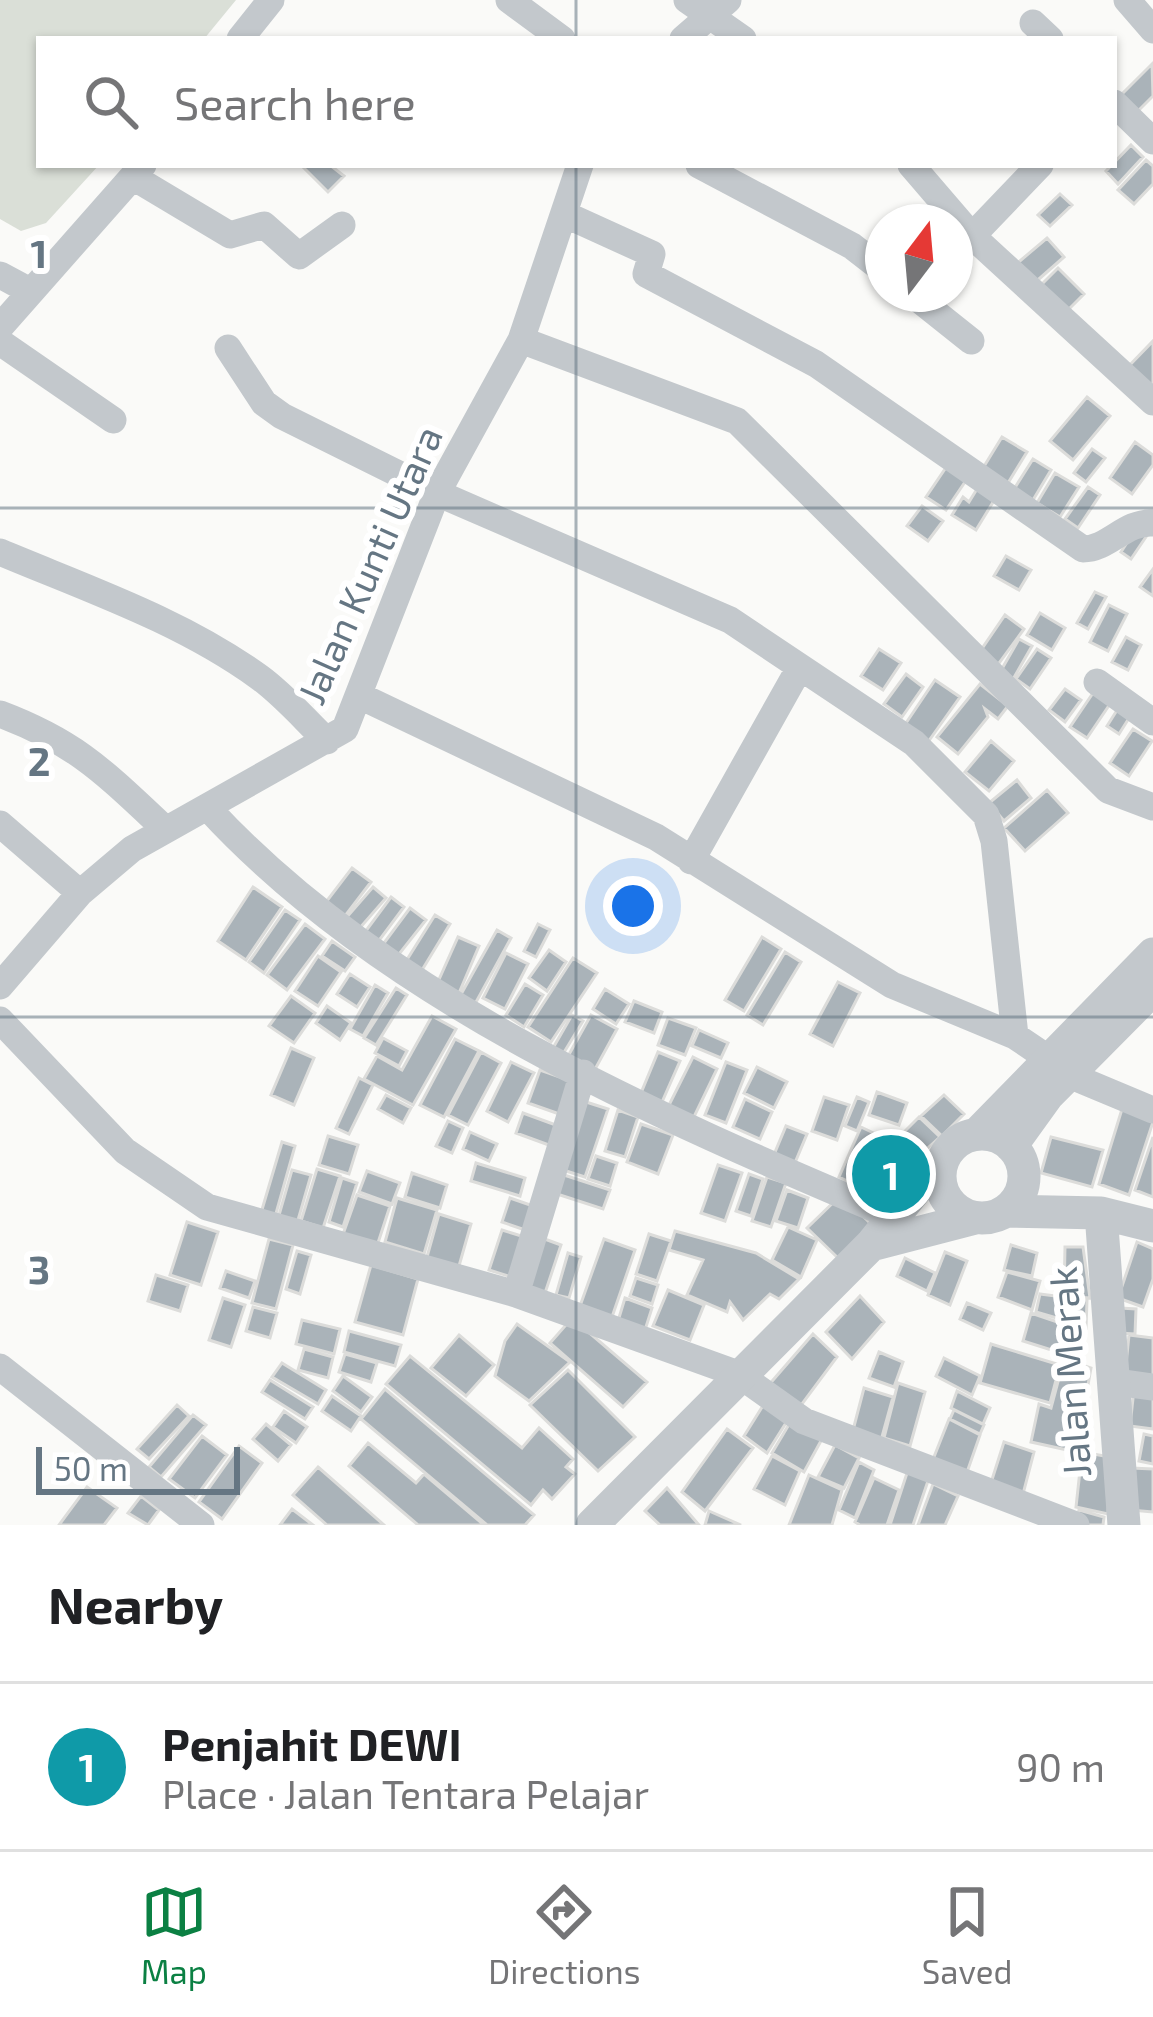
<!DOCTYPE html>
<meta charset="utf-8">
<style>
:root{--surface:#fff;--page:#f6f6f6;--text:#202124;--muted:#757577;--line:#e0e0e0;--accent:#0b8043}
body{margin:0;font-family:"Exo 2",sans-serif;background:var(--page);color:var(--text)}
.compass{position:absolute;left:865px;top:204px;width:108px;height:108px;border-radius:50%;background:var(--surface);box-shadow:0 3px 9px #0004;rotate:16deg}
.scale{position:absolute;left:36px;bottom:30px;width:204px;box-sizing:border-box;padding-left:12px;border:6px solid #657683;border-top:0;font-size:33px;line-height:42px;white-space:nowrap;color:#657683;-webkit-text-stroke:9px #fff;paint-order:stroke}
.you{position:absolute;left:633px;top:906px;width:42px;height:42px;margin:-30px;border:9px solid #fff;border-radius:50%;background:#1a73e8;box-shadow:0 0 0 18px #1a73e833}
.badge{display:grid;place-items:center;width:78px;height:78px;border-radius:50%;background:var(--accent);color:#fff;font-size:39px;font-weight:700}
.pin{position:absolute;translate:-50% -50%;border:6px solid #fff;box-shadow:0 3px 12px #0006}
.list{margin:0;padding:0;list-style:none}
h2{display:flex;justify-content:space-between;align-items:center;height:156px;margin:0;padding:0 48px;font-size:51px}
h2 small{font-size:39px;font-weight:400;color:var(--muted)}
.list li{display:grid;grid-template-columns:78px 1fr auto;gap:36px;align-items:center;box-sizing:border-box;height:168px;padding:0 48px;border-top:3px solid var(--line)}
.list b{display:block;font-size:45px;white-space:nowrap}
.list p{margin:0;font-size:39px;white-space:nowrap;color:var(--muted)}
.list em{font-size:39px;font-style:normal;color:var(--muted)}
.icon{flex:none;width:66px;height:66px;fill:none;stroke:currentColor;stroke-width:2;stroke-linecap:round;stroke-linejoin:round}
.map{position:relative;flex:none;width:1153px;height:1525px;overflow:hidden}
.search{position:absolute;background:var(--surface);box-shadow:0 3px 9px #0004;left:36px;right:36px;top:36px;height:132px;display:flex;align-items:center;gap:30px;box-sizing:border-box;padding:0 42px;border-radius:0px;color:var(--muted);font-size:45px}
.sheet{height:324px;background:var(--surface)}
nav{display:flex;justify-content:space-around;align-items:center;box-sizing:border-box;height:168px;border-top:3px solid var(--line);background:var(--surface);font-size:33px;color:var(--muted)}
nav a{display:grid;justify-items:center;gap:6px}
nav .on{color:var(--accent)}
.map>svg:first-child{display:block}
.green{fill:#dadfd7}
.building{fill:#aab3b9;stroke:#dcdcda;stroke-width:3}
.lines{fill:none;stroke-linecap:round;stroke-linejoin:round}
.minor{stroke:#c3c8cc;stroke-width:27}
.tertiary{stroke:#c3c8cc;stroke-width:33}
.grid{fill:none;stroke:#657683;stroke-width:3;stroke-opacity:0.55}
.labels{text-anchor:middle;stroke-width:12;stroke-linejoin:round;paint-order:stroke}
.street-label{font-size:39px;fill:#657683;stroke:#fff}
.grid-label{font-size:39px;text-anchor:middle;font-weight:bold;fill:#657683;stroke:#fff;stroke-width:12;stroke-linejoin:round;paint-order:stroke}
</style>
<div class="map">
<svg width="1153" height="1525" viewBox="0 0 1153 1525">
<rect width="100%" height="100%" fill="#fafaf8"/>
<path class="green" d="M0 0H236L204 39H39V165H99L46 223 21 231 0 219Z"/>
<path class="building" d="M1152 64 1153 96 1137 112 1120 96Z
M1131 145 1143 157 1118 184 1106 171Z
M1146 160 1153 166V184L1134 204 1118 190Z
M301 165H330L344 176 328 192Z
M1060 194 1072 205 1050 226 1038 215Z
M1047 238 1064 257 1031 286 1014 266Z
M1058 268 1084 294 1061 317 1035 291Z
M1153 341V385L1124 371Z
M1087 397 1110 416 1073 460 1050 441Z
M1002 437 1027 452 1008 483 983 468Z
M1135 442 1153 455V465L1132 494 1110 478Z
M1092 449 1105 458 1086 482 1074 473Z
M1033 459 1051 470 1033 500 1014 489Z
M947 466 967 479 946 510 926 497Z
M1055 473 1079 487 1060 517 1037 503Z
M1088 487 1100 495 1078 528 1065 519Z
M977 489 995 499 976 530 952 515 963 497 969 502Z
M922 506 943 521 928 541 907 526Z
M1139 524 1150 531 1131 559 1121 552Z
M1006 556 1031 570 1019 590 994 576Z
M1153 569V596L1140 587Z
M1095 592 1106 597 1088 629 1077 623Z
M1109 605 1127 614 1108 651 1090 642Z
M1040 613 1065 628 1052 650 1027 635Z
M1005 615 1024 629 997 666 979 653Z
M1126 637 1141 645 1128 670 1112 662Z
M1019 639 1032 646 1012 681 999 674Z
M879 649 901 663 883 690 861 676Z
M1037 649 1051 658 1030 689 1016 679Z
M906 674 923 687 902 717 884 704Z
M935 680 960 697 928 742 904 726Z
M980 684 1008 706 998 719 985 709 988 717 958 754 937 737Z
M1065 689 1081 700 1065 722 1049 710Z
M1093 693 1110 704 1087 738 1070 727Z
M1119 707 1131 715 1119 734 1107 726Z
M1133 729 1152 741 1129 776 1110 763Z
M991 741 1014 761 989 791 965 772Z
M1017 780 1031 798 1004 821 989 803Z
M1047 790 1068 813 1025 851 1004 828Z
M352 868 371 882 345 916 326 902Z
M253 887 282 907 246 960 218 941Z
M373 887 386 898 359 929 346 918Z
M391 897 404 907 375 946 362 936Z
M410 908 426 920 396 958 381 947Z
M285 910 300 920 264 973 249 962Z
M435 915 450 924 419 975 403 966Z
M305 924 325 939 287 990 267 975Z
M538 924 550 930 536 957 524 951Z
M497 930 511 938 475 1004 460 996Z
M458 937 479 946 459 993 437 984Z
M762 937 781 949 744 1011 725 1000Z
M332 941 355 957 345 971 322 956Z
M549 950 566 962 547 991 529 978Z
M785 952 801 962 763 1025 747 1015Z
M506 953 528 964 505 1009 483 998Z
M318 956 341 972 318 1006 295 991Z
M573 958 597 973 551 1042 528 1027Z
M350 974 370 987 357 1007 337 994Z
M838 982 860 993 833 1046 810 1034Z
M525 984 543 995 524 1027 506 1015Z
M375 985 388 993 363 1036 350 1029Z
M396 988 407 995 376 1045 364 1038Z
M605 989 629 1004 616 1024 593 1009Z
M291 996 315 1013 294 1043 269 1026Z
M634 1001 662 1012 654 1033 625 1022Z
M327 1006 351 1023 340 1040 316 1023Z
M572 1015 583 1021 563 1054 553 1048Z
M591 1015 617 1029 593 1073 567 1058Z
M432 1016 456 1029 413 1105 364 1079 377 1056 402 1070Z
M668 1018 696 1028 685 1055 658 1045Z
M699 1030 728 1043 721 1058 692 1046Z
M383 1038 407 1051 399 1066 375 1053Z
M455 1039 479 1051 444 1117 420 1105Z
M291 1048 314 1058 294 1105 271 1095Z
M481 1052 501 1063 468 1125 448 1115Z
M658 1052 680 1061 662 1102 641 1093Z
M693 1057 717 1069 692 1121 667 1109Z
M511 1062 534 1073 508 1122 487 1111Z
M726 1062 747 1070 726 1123 705 1115Z
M757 1067 787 1082 774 1108 744 1093Z
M540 1070 577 1083 565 1116 528 1103Z
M359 1078 373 1085 349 1134 336 1128Z
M877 1092 907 1103 899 1125 869 1115Z
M386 1095 411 1108 403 1123 378 1109Z
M944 1095 964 1114 942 1136 921 1116Z
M824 1097 849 1105 837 1140 812 1131Z
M857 1097 869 1102 857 1131 845 1126Z
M745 1099 772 1112 760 1139 733 1127Z
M583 1101 608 1109 585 1177 560 1169Z
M1122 1109 1153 1122 1129 1195 1099 1184Z
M618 1110 638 1117 625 1157 605 1151Z
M523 1113 564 1128 557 1148 516 1133Z
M919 1117 940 1137 921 1154 899 1137Z
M448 1121 463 1128 452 1153 436 1146Z
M641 1124 673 1135 658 1174 627 1162Z
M786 1126 807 1134 794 1165 773 1157Z
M861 1127 888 1140 865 1189 839 1177Z
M470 1132 497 1144 489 1161 463 1149Z
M328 1136 358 1145 349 1174 319 1165Z
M1051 1137 1103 1150 1092 1187 1041 1173Z
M1153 1137V1197L1135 1190Z
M282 1142 295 1146 275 1217 261 1213Z
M891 1148 912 1159 891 1200 870 1190Z
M596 1156 617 1163 610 1186 588 1179Z
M476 1163 525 1178 520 1196 471 1181Z
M718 1165 742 1173 725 1221 701 1213Z
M317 1169 340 1176 323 1228 301 1221Z
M292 1170 311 1175 296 1227 277 1222Z
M367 1171 400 1183 392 1204 359 1192Z
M412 1173 447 1185 440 1208 405 1197Z
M749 1174 763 1179 751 1216 736 1211Z
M564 1175 610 1190 603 1209 557 1194Z
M767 1177 786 1183 771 1227 752 1221Z
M342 1178 357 1183 343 1227 329 1222Z
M787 1190 808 1198 798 1228 776 1221Z
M357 1195 390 1206 376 1249 342 1237Z
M841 1195 873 1226 838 1258 807 1228Z
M397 1198 437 1210 424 1254 385 1242Z
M510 1198 536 1207 528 1231 502 1222Z
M439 1214 471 1224 457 1273 425 1264Z
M187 1222 218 1232 201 1285 170 1275Z
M788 1227 817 1240 801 1277 772 1260Z
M502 1230 528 1238 515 1278 489 1270Z
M675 1231 756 1253 799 1279 779 1299 770 1294 743 1320 730 1302 727 1312 687 1295 703 1260 669 1250Z
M649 1234 671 1241 657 1281 636 1274Z
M542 1238 561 1245 545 1293 525 1286Z
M269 1239 293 1245 276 1309 252 1303Z
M604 1239 635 1250 612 1317 580 1306Z
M1137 1242 1153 1249V1279L1143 1307 1118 1298Z
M1011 1245 1037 1253 1032 1276 1004 1270Z
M1065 1247H1083L1090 1298 1064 1296Z
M297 1251 311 1255 300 1294 286 1289Z
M945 1252 967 1261 950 1305 928 1295Z
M568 1253 581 1257 569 1298 556 1295Z
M905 1258 935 1273 927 1291 897 1276Z
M371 1265 418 1279 403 1335 355 1322Z
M226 1271 255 1281 249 1298 220 1288Z
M1007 1272 1040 1281 1032 1310 998 1297Z
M156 1275 188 1285 180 1311 148 1301Z
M636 1278 658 1285 652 1304 630 1296Z
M668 1290 704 1305 690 1340 653 1326Z
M1040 1294 1071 1298 1067 1321 1036 1312Z
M860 1296 884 1322 852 1359 826 1332Z
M223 1298 245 1305 231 1347 209 1340Z
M625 1298 652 1308 645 1330 618 1321Z
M1073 1300H1087L1086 1328 1069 1323Z
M967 1303 991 1313 983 1330 960 1319Z
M253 1307 277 1313 270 1338 246 1331Z
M1120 1308 1136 1309 1135 1334 1119 1333Z
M1031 1313 1084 1331 1077 1358 1023 1341Z
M572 1318 647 1382 623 1407 550 1343Z
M302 1320 340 1329 334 1354 296 1344Z
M517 1324 570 1362 529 1401 495 1376 505 1341Z
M349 1331 401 1345 395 1366 344 1352Z
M813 1334 837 1357 799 1408 767 1387Z
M459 1335 494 1365 466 1396 431 1368Z
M1129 1335 1153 1338V1377L1125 1374Z
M991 1344 1060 1365 1050 1403 980 1383Z
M304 1349 333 1357 328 1378 298 1370Z
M879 1352 903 1362 894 1387 869 1378Z
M345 1354 377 1363 371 1382 339 1372Z
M410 1356 522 1448 539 1428 573 1459 566 1467 575 1474 552 1499 543 1490 531 1505 386 1384Z
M944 1358 980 1376 972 1395 936 1376Z
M1064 1359 1091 1368 1076 1452 1031 1442 1039 1404 1051 1408Z
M282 1363 326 1390 318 1404 272 1377Z
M568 1370 635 1437 598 1471 530 1405Z
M343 1376 372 1397 361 1412 333 1391Z
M270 1380 313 1407 305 1419 262 1392Z
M898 1383 925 1392 910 1446 884 1438Z
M864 1388 893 1397 880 1444 852 1434Z
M385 1389 534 1515 525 1525H487L361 1419Z
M1134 1389 1153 1391V1429L1130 1426Z
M957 1391 990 1408 983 1424 951 1408Z
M332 1396 361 1416 351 1431 322 1411Z
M764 1404 789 1418 767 1453 744 1436Z
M177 1405 189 1416 149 1459 137 1449Z
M954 1410 984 1425 980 1434 950 1419Z
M284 1411 307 1427 296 1443 273 1427Z
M193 1415 206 1425 161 1477 149 1467Z
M949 1419 980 1435 965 1478 932 1462Z
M791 1421 822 1439 804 1472 772 1453Z
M266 1424 291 1445 278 1461 253 1439Z
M727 1429 753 1448 705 1511 682 1492Z
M1144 1434 1153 1436V1464L1139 1461Z
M202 1436 227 1455 195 1498 169 1479Z
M1004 1442 1034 1452 1022 1498 989 1489Z
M368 1443 416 1483 424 1474 484 1525H418L349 1466Z
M835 1445 859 1458 844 1488 818 1477Z
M239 1446 262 1463 222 1519 199 1502Z
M1082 1452 1110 1457 1108 1514 1076 1507Z
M772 1456 800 1471 785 1505 754 1489Z
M859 1462 874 1470 855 1518 839 1510Z
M318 1467 384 1525H327L293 1495Z
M1131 1468 1153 1469V1512L1130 1510Z
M908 1470 929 1478 913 1525H890Z
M809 1475 842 1490 832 1525H789Z
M874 1478 899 1490 887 1525H860L855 1522Z
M933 1484 958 1496 945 1525H918Z
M87 1487 117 1508 104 1525H59Z
M667 1488 699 1525H660L645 1511Z
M141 1496 159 1510 148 1525 128 1513Z
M292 1509 313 1525H280Z
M1079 1510 1104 1517 1103 1525H1076Z
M709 1511 741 1525H705Z"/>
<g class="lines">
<path class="minor" d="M509 0 562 39
M687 0 743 39
M1127 0 1153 30
M1033 23 1050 39
M240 39 271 0
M683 39 728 0
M1114 103 1153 141
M699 165 852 246 883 270
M911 165 972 236 1153 402
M133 177 230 235 264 225 299 256 342 225
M564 214 652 254 646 274 816 364 1083 549C1109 549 1125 521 1153 523
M972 236 1040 165
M0 275 28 290
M912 294 971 341
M0 327 143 165
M521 340 737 421 1108 790 1153 807
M0 342 113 420
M228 348 264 403 282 416 437 493 730 620 914 743 986 815 994 841 1015 1036 1049 1059
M0 552C88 589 182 621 259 677 284 695 305 720 327 741
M1097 682 1153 722
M360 696 656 837 892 985 1015 1036
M0 714C77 743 105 773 164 828
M208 808C382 998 657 1117 892 1216
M0 824 80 893
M691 861 800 667
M0 986 80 893 132 849 345 729 437 493 521 340 580 165
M0 1020 125 1151 207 1207 516 1294 738 1374 804 1421 1076 1525
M1069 1075 1153 1110
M516 1294 583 1073
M0 1367 201 1525
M1116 1382 1153 1387"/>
<path class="tertiary" d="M940 1176a42 42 0 1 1 84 0a42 42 0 1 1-84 0Z
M977 1134 1153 954
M1011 1146 1047 1096 1153 989
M1005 1211 1101 1213 1153 1226
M1101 1213 1124 1525
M871 1245 975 1218
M592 1525 871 1245 921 1183 940 1169"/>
</g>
<path class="grid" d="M576 0V39M576 165V1525M0 508H1153M0 1017H1153"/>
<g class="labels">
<g class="street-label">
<text transform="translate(370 565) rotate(-66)" y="14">Jalan Kunti Utara</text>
<text transform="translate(1070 1372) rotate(-94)" y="14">Jalan Merak</text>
</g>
</g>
<g class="grid-label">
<text x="39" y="268">1</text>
<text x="39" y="776">2</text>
<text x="39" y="1284">3</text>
</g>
</svg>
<svg class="compass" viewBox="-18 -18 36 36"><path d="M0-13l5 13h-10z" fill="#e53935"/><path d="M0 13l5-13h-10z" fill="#757577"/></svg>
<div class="scale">50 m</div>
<div class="you"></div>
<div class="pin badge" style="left:891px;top:1174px;background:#0f9aa8">1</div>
<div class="search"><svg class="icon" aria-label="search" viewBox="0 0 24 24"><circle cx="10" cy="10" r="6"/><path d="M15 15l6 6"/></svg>Search here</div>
</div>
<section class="sheet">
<h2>Nearby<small></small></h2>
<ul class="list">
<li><span class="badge" style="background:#0f9aa8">1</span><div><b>Penjahit DEWI</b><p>Place · Jalan Tentara Pelajar</p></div><em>90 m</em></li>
</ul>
</section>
<nav>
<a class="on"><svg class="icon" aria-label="map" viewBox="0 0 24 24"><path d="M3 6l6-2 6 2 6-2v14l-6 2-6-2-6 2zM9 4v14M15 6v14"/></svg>Map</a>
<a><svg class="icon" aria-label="directions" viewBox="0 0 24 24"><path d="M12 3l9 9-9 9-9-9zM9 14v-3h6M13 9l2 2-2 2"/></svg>Directions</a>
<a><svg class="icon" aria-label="saved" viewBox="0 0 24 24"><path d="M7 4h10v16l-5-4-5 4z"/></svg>Saved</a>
</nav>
